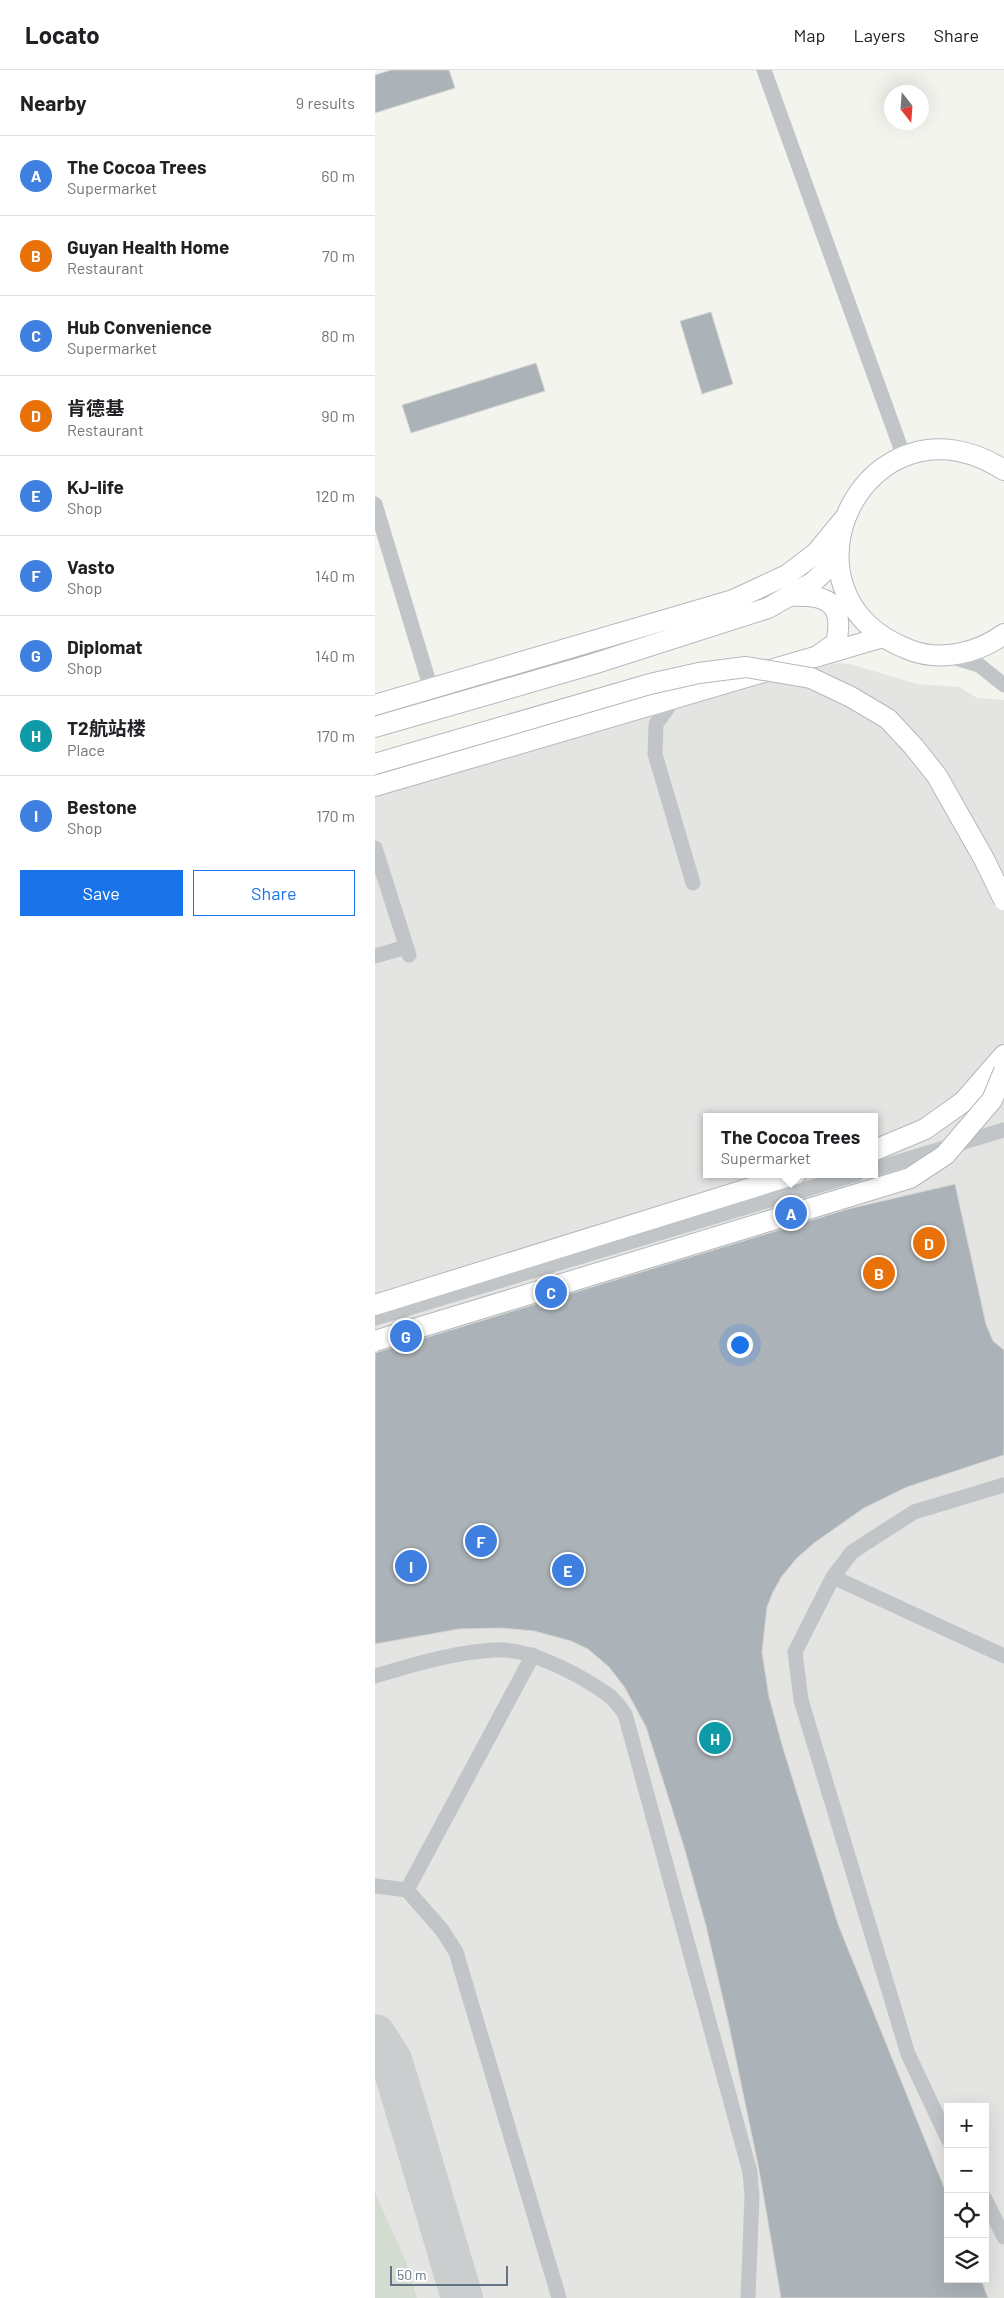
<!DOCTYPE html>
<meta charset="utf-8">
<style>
:root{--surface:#fff;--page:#f2f2f2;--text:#202124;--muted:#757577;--line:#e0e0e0;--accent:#1a73e8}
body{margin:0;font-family:Barlow,"Noto Sans SC",sans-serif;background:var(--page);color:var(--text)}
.controls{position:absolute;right:15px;bottom:15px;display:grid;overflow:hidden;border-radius:0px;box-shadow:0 5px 20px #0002}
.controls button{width:45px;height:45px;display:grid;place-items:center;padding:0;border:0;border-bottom:1px solid var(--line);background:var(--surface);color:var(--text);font:25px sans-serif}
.compass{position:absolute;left:509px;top:15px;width:45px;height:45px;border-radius:50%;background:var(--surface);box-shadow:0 5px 20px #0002;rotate:163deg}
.scale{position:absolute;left:15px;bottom:12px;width:118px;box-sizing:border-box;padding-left:5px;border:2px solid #627382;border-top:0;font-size:14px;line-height:18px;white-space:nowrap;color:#627382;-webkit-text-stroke:4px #fff;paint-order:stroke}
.you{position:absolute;left:364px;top:1274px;width:18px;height:18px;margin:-12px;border:4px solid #fff;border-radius:50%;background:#1a73e8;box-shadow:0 0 0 8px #1a73e833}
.badge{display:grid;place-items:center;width:32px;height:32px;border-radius:50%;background:var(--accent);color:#fff;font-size:16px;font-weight:700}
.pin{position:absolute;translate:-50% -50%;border:2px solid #fff;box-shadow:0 1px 5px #0006}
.popup{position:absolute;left:328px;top:1043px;width:175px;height:65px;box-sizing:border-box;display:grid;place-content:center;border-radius:0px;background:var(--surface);filter:drop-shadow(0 1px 4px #0005);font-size:16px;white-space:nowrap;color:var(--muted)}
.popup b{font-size:19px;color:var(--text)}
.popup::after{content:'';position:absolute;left:50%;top:100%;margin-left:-10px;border:10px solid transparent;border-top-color:var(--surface)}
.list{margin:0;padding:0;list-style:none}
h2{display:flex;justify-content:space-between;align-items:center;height:65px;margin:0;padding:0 20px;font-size:21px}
h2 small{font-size:16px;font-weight:400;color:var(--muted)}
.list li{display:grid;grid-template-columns:32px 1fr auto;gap:15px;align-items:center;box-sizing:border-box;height:80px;padding:0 20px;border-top:1px solid var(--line)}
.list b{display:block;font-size:19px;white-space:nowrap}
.list p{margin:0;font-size:16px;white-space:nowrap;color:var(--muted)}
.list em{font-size:16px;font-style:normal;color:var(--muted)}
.actions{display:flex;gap:10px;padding:15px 20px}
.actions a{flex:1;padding:11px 0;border:1px solid var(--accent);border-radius:0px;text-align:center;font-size:18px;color:var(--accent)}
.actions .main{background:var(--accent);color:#fff}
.icon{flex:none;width:28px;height:28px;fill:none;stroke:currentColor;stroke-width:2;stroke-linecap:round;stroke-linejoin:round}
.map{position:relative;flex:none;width:629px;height:2228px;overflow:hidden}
header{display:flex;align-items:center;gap:30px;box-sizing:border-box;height:70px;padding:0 25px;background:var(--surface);border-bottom:1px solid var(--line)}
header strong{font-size:24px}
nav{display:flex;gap:28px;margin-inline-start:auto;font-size:18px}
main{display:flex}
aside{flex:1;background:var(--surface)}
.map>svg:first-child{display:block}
.built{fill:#e4e5e3;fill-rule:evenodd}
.green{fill:#d4dbd0}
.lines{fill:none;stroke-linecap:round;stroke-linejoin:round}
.taxiway{stroke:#cacece;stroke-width:42}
.building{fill:#acb3b8;stroke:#d5d5d2}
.major-casing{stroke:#b4b8bc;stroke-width:22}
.minor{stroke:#c1c5c8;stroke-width:15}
.major{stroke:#fff;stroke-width:20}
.major-bridge-casing{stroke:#b4b8bc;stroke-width:22;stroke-linecap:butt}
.major-bridge{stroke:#fff;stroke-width:20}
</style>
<header>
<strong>Locato</strong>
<nav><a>Map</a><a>Layers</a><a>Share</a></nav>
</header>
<main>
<aside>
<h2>Nearby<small>9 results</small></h2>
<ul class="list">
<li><span class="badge" style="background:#3f7fe0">A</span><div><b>The Cocoa Trees</b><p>Supermarket</p></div><em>60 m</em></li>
<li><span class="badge" style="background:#e8710a">B</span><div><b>Guyan Health Home</b><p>Restaurant</p></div><em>70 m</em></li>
<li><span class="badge" style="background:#3f7fe0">C</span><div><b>Hub Convenience</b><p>Supermarket</p></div><em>80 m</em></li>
<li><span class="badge" style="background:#e8710a">D</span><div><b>肯德基</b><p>Restaurant</p></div><em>90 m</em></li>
<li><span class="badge" style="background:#3f7fe0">E</span><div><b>KJ-life</b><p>Shop</p></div><em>120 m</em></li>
<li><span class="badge" style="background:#3f7fe0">F</span><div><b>Vasto</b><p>Shop</p></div><em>140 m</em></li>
<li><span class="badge" style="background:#3f7fe0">G</span><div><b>Diplomat</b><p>Shop</p></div><em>140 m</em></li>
<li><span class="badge" style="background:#0f9aa8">H</span><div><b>T2航站楼</b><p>Place</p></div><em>170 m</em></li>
<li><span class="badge" style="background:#3f7fe0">I</span><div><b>Bestone</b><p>Shop</p></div><em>170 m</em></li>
</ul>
<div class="actions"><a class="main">Save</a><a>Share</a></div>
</aside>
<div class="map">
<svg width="629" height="2228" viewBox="0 0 629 2228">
<rect width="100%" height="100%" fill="#f4f4ef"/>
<path class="built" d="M462 593 475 594 542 614 584 617 602 628 629 630V2228H0V727L396 608ZM332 1047H500V1104H332ZM573 2037H610V2209H573Z"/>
<path class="green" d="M0 2123 30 2189 42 2228H0Z"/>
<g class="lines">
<path class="taxiway" d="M0 1965 16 1990 23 2012 87 2228"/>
</g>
<path class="building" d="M16 0H74L80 18 0 43V5Z
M336 242 358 314 327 324 305 251Z
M161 293 170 321 36 363 27 335Z
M580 1114 611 1254 618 1271 629 1280V1385L532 1417 489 1438 439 1473 422 1488 407 1506 398 1522 392 1537 387 1582 394 1627 408 1678 463 1854 573 2127V2209H606L613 2228H406L384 2100 353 1951 331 1856 309 1777 271 1657 250 1618 234 1597 213 1579 196 1571 159 1561 126 1558 84 1559 0 1574V1283L473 1139Z"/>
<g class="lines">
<g class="major-casing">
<path id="major" d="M629 400C492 313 388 525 535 580 566 592 603 583 629 564
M415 526C453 524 470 533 461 573L444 585
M0 635 358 530 412 505 441 483 469 449
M0 657 218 594 393 538 437 513 452 499 464 481
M0 716 508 567
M500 1080 550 1059 588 1032 629 985
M0 1235 421 1104"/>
</g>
<path class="minor" d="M389 0 529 387
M0 434 56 619
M574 586 604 595 629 615
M299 629 281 654 280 684 318 813
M0 778 34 885
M0 886 31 877
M500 1099 629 1060
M0 1248 482 1104
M458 1507 629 1586
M0 1606C38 1595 79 1582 120 1580 153 1577 205 1605 232 1624 239 1629 245 1637 250 1644L375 2102 377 2126 373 2228
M0 1816 32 1820 67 1860 81 1882 184 2228
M32 1820 158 1585
M573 2069 533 1984 426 1630 420 1582 458 1507 477 1482 539 1442 629 1415
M610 2129 629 2167"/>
<use href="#major" class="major"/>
<g class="major-bridge-casing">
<path id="major-bridge" d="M0 694 275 614 324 603 371 597 436 608 476 627 513 649 539 677 562 706 609 789 629 830
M0 1271 535 1108 570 1085 617 1030 629 1001"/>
</g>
<use href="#major-bridge" class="major-bridge"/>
</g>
</svg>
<div class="controls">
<button>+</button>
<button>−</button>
<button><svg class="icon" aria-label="locate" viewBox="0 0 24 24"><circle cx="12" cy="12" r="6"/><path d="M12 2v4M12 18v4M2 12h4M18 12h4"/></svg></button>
<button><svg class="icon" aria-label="layers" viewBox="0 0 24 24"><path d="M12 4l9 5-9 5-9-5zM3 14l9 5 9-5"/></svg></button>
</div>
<svg class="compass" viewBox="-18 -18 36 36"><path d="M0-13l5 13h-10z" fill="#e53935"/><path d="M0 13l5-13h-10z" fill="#757577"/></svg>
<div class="scale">50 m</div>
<div class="you"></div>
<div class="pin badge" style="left:416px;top:1143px;background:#3f7fe0">A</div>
<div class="popup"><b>The Cocoa Trees</b>Supermarket</div>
<div class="pin badge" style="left:504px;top:1203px;background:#e8710a">B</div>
<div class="pin badge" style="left:176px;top:1222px;background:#3f7fe0">C</div>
<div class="pin badge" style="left:554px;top:1173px;background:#e8710a">D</div>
<div class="pin badge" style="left:193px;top:1500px;background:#3f7fe0">E</div>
<div class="pin badge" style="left:106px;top:1471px;background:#3f7fe0">F</div>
<div class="pin badge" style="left:31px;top:1266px;background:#3f7fe0">G</div>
<div class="pin badge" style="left:340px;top:1668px;background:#0f9aa8">H</div>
<div class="pin badge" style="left:36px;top:1496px;background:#3f7fe0">I</div>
</div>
</main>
